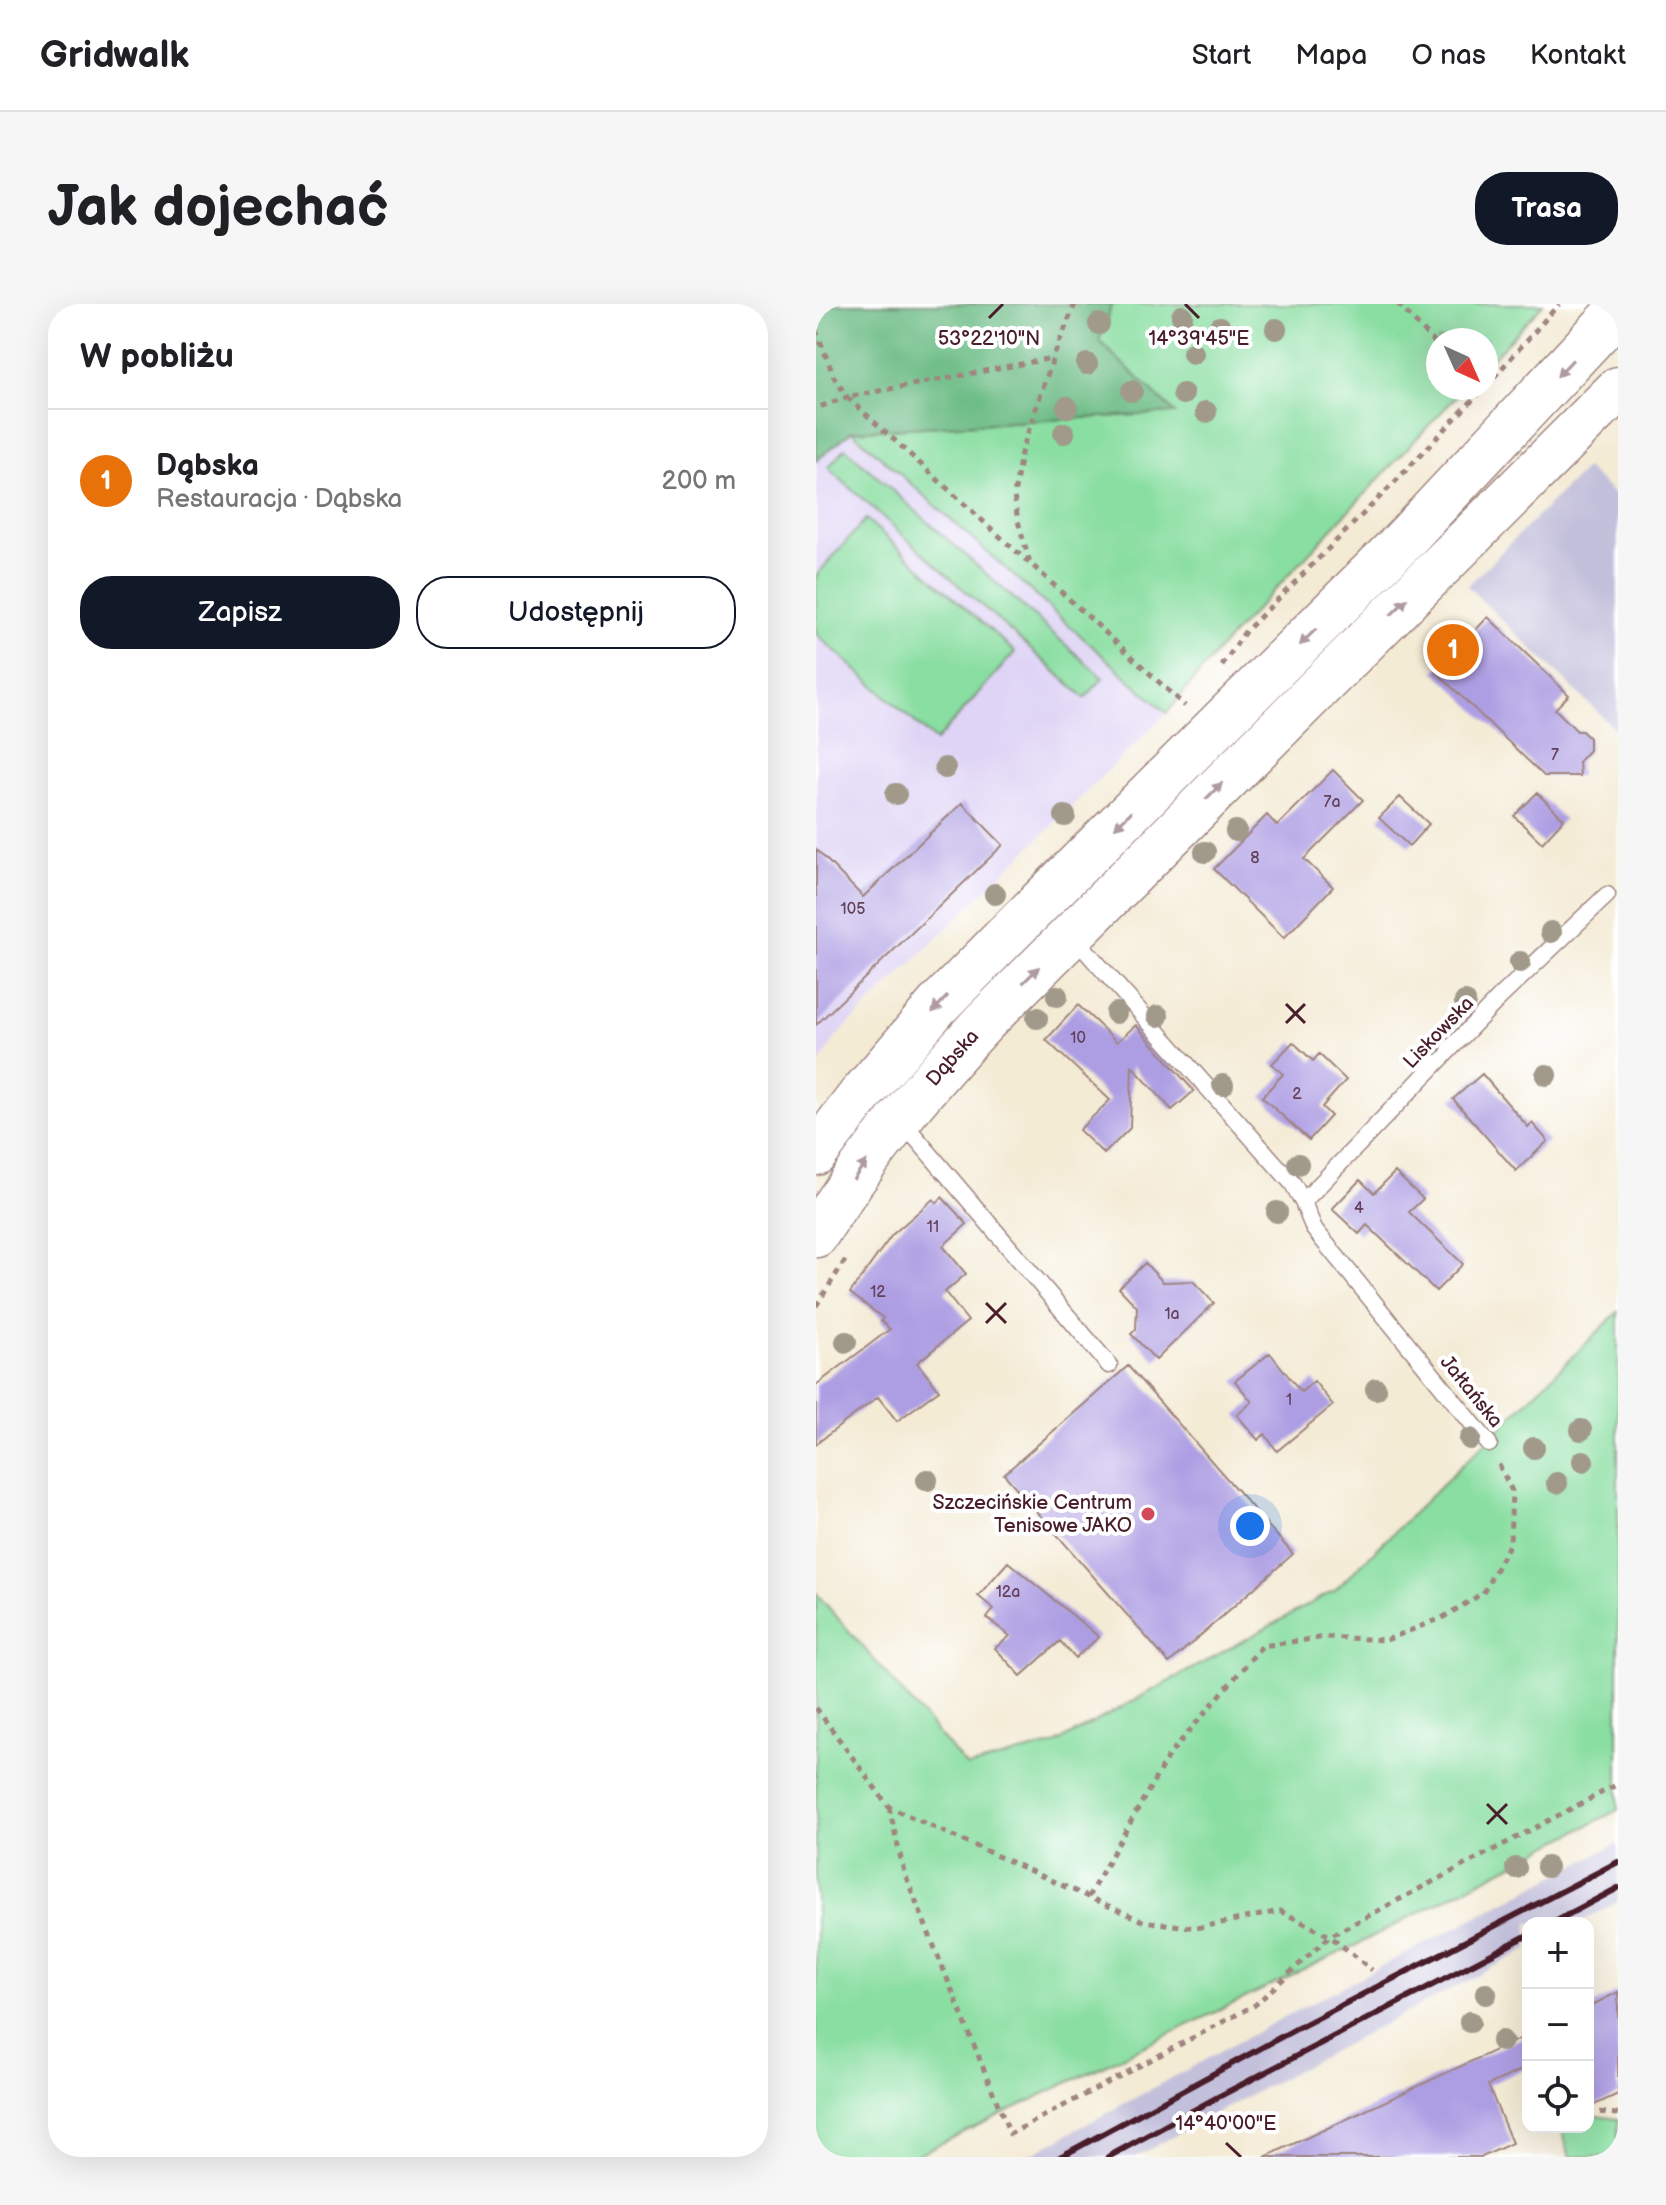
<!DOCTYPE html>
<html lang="pl">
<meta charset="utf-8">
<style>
:root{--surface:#fff;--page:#f6f6f6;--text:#202124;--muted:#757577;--line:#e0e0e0;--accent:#111827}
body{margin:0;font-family:"Balsamiq Sans",sans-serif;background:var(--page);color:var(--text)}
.controls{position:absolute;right:24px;bottom:24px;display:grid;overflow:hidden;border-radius:16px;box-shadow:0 8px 32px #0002}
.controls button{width:72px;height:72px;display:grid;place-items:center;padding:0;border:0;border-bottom:2px solid var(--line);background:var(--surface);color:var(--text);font:40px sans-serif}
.compass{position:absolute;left:610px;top:24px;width:72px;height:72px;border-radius:50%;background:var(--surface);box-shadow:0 8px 32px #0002;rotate:135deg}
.you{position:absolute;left:434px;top:1222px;width:28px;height:28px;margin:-20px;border:6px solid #fff;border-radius:50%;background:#1a73e8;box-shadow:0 0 0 12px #1a73e833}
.badge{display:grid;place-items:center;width:52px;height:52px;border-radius:50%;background:var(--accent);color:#fff;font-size:26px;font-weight:700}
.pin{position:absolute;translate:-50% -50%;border:4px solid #fff;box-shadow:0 2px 8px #0006}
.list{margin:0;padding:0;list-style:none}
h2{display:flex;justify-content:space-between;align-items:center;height:104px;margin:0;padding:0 32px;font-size:34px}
h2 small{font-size:26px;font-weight:400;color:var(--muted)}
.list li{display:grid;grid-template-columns:52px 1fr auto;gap:24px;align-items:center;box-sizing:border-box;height:144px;padding:0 32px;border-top:2px solid var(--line)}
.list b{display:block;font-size:30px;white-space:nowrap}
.list p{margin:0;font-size:26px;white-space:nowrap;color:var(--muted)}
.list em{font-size:26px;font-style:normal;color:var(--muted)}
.actions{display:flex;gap:16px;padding:24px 32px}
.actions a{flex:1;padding:18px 0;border:2px solid var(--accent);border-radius:32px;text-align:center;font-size:28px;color:var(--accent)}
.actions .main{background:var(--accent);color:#fff}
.icon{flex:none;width:44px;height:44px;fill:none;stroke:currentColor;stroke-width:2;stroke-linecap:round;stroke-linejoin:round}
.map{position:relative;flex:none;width:802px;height:1853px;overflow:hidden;border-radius:32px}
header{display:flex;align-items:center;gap:48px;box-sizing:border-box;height:112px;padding:0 40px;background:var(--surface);border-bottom:2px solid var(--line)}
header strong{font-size:38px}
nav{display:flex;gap:44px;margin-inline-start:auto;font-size:28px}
.intro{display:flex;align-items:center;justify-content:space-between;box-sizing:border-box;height:192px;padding:0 48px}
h1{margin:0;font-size:56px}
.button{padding:20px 36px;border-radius:32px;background:var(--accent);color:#fff;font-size:28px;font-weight:700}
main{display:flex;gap:48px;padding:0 48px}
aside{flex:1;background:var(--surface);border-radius:32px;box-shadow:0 8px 32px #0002}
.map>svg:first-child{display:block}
.built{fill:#dfd4f5}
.industrial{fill:#c3c0db}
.green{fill:#89dea1;stroke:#6a7e66;stroke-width:2}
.forest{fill:#6ebd87;stroke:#5c6e59;stroke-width:2}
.building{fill:#ad9ee3}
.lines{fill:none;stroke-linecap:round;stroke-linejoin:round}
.lane-casing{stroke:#9f8580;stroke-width:19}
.secondary-casing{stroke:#9f8580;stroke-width:47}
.path{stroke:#9f8580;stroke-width:5;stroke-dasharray:6 6;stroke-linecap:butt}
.lane{stroke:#fff;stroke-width:16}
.secondary{stroke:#fff;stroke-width:44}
.rail{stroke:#4a1f2b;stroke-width:6}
.tree{fill:#a19a8b}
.oneway{fill:#ae9aa0}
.ticks{fill:none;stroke:#4a1f2b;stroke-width:3}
.poi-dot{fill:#d1495b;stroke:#fff;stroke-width:3}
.labels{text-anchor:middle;stroke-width:8;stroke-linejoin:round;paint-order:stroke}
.number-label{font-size:16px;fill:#633f59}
.street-label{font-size:20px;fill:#4a1f2b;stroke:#fff}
.poi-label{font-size:20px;fill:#4a1f2b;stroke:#fff;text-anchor:end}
.ticks-label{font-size:20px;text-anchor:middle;fill:#4a1f2b;stroke:#fff;stroke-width:8;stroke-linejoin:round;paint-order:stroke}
</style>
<header>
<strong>Gridwalk</strong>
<nav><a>Start</a><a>Mapa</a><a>O nas</a><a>Kontakt</a></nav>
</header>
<div class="intro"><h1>Jak dojechać</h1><a class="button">Trasa</a></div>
<main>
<aside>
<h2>W pobliżu<small></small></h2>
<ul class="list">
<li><span class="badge" style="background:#e8710a">1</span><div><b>Dąbska</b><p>Restauracja · Dąbska</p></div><em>200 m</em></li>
</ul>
<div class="actions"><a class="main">Zapisz</a><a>Udostępnij</a></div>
</aside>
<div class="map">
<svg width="802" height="1853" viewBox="0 0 802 1853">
<rect width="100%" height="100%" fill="#fff"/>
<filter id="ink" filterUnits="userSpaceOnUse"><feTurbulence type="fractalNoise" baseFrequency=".0125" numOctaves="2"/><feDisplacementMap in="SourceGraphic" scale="16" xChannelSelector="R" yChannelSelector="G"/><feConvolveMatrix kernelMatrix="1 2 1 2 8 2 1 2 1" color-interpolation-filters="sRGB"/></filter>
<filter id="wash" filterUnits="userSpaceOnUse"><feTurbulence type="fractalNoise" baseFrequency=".006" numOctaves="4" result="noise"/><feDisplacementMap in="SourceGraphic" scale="32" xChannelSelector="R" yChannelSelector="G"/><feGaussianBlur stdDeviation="1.8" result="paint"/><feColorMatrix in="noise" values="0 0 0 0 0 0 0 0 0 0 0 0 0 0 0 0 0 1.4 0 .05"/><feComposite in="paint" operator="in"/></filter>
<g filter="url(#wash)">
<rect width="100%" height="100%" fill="#f4ebd5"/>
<path class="built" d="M36 127 351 409 21 732 0 765V157Z"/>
<path class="industrial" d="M770 164 802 194V428L651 282Z
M802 1539V1598L762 1619H712V1645L477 1768 319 1853H210L453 1721Z"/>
<path class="green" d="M296 0H727L670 61V36H622V84H648L404 344 351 409 36 127 358 109 283 37Z
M29 144 287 374 269 394 12 164Z
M50 215 199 348 120 437 0 330V272Z
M802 1008V1506L544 1639 96 1853H0V1289L151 1463 239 1440 519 1286Z
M772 1811 802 1815V1853H754L745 1823H772Z"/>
<path class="forest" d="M0 0H296L283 37 359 109 36 127 0 157Z"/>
<g id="blocks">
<path class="building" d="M672 313 753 391 739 405 761 427H766L773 434V446L763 457 764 472H728L619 367 631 355 624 349 646 328 652 334Z
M517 466 547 496 488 555 517 583 468 634 398 565 451 511 461 522Z
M721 489 748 515 726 539 698 512Z
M584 493 613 520 593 542 563 514Z
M146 499 187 541 0 721V545L47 593Z
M262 701 301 738 320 721 378 787 356 806 316 762 314 824 288 850 263 826 294 796 230 736Z
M477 738 497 757 503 750 530 776 506 803 515 812 493 836 446 793 467 770 456 760Z
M666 770 712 823 716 819 732 837 700 867 637 795Z
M579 868 607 895 593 908 647 960 620 987 551 921 543 930 516 905 544 876 558 889Z
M126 893 151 920 127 942 150 970 129 988 152 1017 101 1059 123 1086 81 1117 62 1093 0 1140V1081L74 1025 65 1017 67 1014 34 989 76 931 117 895 121 899Z
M329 959 347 978 377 977 398 999 340 1056 315 1030 320 1025 321 1003 303 984Z
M454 1049 485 1088 498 1077 517 1101 461 1147 449 1130 442 1136 421 1111 436 1098 419 1077Z
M312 1062 477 1250 353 1359 188 1170Z
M192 1258 283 1333 259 1354 244 1337 205 1372 179 1344 194 1332 171 1314 178 1305 162 1292Z
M802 1688V1790L772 1804V1703Z
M712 1731V1763L672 1781 696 1839 666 1853H449Z"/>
</g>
</g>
<g filter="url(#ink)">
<use href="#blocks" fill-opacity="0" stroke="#9f8580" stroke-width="2"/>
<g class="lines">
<g class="lane-casing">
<path id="lane" d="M256 631 477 880 487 898 498 925 673 1140
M84 815 293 1061
M487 898 683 694 791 591"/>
</g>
<g class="secondary-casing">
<g id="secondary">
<path d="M0 849 43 793 121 702 190 632 587 237 802 7"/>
<path id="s1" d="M0 931C49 853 106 785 168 718L802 85"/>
</g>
</g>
<path class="path" d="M259 0 237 54 205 149 198 192 202 217 214 259 369 402
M582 0 622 42
M0 26 18 73 31 93 0 104
M670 82 743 0
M213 259 31 93 237 54
M406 362 428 329 575 182 668 84
M0 1002 30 955
M0 1404 73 1503 272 1593 327 1617 380 1624 464 1607 514 1632 802 1480
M73 1503 88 1568 194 1830 439 1701 514 1632 556 1666
M272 1593 352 1452 446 1342 510 1333 570 1336 626 1314 667 1289 694 1239 696 1187 682 1159
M772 1807 802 1810"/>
<use href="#lane" class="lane"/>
<use href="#secondary" class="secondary"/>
<path class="rail" d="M736 1619 802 1584
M244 1853 478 1726 802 1558
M292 1853 402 1793 712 1631"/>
</g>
<g class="tree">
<circle cx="366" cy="12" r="11"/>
<circle cx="283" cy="20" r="11"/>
<circle cx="404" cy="23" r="11"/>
<circle cx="460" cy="25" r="11"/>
<circle cx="377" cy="49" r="11"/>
<circle cx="271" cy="60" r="11"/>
<circle cx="316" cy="87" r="11"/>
<circle cx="367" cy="90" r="11"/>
<circle cx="251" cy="103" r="11"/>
<circle cx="390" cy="108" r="11"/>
<circle cx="248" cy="129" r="11"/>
<circle cx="129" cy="464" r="11"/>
<circle cx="80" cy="490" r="11"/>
<circle cx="249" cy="512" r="11"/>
<circle cx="420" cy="527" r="11"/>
<circle cx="389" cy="548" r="11"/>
<circle cx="179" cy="590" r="11"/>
<circle cx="735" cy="628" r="11"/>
<circle cx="704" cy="658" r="11"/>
<circle cx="241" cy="692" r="11"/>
<circle cx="649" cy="698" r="11"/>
<circle cx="300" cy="709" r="11"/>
<circle cx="342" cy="712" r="11"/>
<circle cx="221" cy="714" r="11"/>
<circle cx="616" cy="741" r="11"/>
<circle cx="730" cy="771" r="11"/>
<circle cx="407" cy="781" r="11"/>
<circle cx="482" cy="860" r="11"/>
<circle cx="461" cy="908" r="11"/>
<circle cx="30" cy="1038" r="11"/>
<circle cx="560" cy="1085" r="11"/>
<circle cx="765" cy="1126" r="11"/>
<circle cx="654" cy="1135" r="11"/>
<circle cx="718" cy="1144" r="11"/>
<circle cx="767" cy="1157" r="11"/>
<circle cx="111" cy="1176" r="11"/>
<circle cx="741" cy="1179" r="11"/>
<circle cx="731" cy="1563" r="11"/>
<circle cx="700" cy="1564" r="11"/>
<circle cx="670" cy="1690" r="11"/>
<circle cx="654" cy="1718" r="11"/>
<circle cx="686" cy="1737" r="11"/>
</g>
<defs><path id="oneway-solid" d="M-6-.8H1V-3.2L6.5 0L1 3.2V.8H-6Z" transform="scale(2)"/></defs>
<g class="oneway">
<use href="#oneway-solid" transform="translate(749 64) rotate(133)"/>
<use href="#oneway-solid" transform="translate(583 303) rotate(-45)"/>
<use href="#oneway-solid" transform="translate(492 333) rotate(135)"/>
<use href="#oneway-solid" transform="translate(398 487) rotate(-45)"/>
<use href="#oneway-solid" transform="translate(307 516) rotate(135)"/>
<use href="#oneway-solid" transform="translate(215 671) rotate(-45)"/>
<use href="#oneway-solid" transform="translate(124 700) rotate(133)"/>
<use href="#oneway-solid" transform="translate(44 866) rotate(-55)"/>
</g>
</g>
<path class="ticks" d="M369 0 383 14M173 14 187 0M470 700 489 719M470 719 489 700M170 999 190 1019M170 1019 190 999M671 1500 691 1520M671 1520 691 1500M410 1839 425 1853"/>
<circle class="poi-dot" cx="332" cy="1210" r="8"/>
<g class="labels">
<g class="number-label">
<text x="739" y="456">7</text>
<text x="516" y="503">7a</text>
<text x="439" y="559">8</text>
<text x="37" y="610">105</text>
<text x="262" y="739">10</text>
<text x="481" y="795">2</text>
<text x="543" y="909">4</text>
<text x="117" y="928">11</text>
<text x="62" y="993">12</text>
<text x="356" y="1015">1a</text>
<text x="473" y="1101">1</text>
<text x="192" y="1293">12a</text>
</g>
<g class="street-label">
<text transform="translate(622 728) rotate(-46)" y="7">Liskowska</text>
<text dy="7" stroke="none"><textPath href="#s1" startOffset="224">Dąbska</textPath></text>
<text transform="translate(656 1087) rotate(51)" y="7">Jałtańska</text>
</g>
<g class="poi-label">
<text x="316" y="1205">Szczecińskie Centrum<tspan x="316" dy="23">Tenisowe JAKO</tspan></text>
</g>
</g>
<g class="ticks-label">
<text x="173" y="41">53°22'10"N</text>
<text x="383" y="41">14°39'45"E</text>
<text x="410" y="1826">14°40'00"E</text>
</g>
</svg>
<div class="controls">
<button>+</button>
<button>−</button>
<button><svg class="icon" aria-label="locate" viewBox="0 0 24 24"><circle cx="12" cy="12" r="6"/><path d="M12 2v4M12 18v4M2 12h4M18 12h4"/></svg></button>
</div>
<svg class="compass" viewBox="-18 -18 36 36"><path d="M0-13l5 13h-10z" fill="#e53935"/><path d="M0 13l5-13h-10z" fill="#757577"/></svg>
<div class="you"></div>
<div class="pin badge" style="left:637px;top:346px;background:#e8710a">1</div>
</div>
</main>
